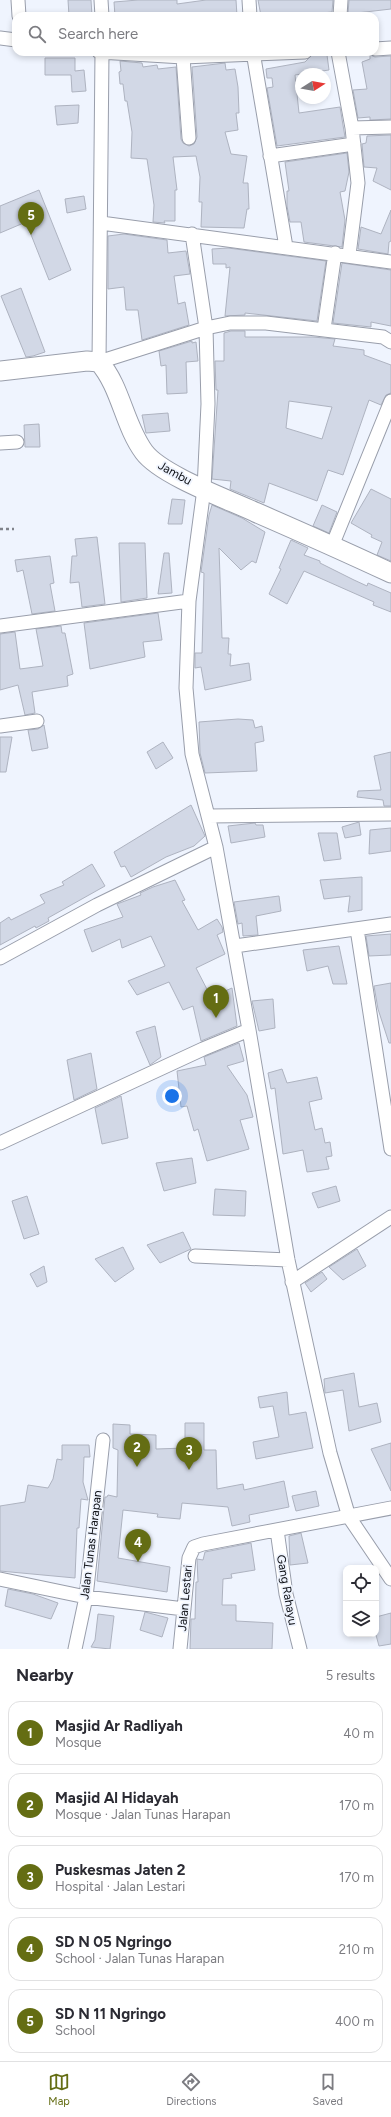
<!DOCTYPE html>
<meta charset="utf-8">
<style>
:root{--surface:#fff;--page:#f7f7f7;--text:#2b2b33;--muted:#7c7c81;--line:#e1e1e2;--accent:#646d13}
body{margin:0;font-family:Figtree,sans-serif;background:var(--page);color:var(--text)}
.controls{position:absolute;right:12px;bottom:12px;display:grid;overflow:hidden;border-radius:8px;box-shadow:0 2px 6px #0003}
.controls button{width:36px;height:36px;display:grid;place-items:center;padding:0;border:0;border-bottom:1px solid var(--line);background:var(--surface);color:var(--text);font:20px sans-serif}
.compass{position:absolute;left:295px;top:68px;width:36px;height:36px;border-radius:50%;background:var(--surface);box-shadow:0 2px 6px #0003;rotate:79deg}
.you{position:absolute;left:172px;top:1096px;width:14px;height:14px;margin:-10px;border:3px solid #fff;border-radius:50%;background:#1a73e8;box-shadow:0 0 0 6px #1a73e833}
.badge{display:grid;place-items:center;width:26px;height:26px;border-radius:50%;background:var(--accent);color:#fff;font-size:13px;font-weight:700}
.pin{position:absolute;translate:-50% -33px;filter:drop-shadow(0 1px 2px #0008)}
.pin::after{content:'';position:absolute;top:21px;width:14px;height:12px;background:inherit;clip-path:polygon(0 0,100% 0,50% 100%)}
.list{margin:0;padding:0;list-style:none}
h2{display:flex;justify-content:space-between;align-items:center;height:52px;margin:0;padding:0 16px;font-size:17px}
h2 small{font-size:13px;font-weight:400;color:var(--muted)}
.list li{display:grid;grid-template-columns:26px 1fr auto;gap:12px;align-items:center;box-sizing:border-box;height:64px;margin:0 8px 8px;padding:0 8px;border:1px solid var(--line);border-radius:12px}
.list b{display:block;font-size:15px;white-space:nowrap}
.list p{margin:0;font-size:13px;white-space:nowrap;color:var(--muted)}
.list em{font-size:13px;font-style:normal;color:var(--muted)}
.icon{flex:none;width:22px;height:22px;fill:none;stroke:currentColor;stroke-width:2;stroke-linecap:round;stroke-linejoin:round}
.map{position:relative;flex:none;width:391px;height:1649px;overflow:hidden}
.search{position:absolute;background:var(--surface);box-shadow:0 2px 6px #0003;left:12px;right:12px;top:12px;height:44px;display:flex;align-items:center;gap:10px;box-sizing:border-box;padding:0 14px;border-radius:12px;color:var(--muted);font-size:15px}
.sheet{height:412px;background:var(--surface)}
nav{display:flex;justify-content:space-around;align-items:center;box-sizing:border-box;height:56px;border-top:1px solid var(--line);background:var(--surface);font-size:11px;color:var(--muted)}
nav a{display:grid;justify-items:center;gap:2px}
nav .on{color:var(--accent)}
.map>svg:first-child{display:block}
.building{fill:#d2d8e6;stroke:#aeb3c0;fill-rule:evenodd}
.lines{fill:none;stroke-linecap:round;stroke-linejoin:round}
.street-casing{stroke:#999eab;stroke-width:15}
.secondary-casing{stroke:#999eab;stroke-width:21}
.path{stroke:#80838b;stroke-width:2.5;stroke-dasharray:3 3;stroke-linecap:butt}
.street{stroke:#fff;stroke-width:13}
.secondary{stroke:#fff;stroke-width:19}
.labels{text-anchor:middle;stroke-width:3.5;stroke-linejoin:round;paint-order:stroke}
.street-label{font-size:12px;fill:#0c0e13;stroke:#eff4fe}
</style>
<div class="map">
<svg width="391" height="1649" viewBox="0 0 391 1649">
<rect width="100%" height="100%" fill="#eff4fe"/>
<path class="building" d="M68 0H91L92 16H69Z
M138 0H177V4L206 0H236L237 16H115L114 2Z
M258 0H333L332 12 322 13V16H261Z
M349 0H391V9L348 14Z
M313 54 327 55 329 70 295 75 299 113 340 107 345 137 277 146 267 88 273 87 272 78H267L266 69 305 62Z
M370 55 375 57 391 56V119L370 120V117L358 118 353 90 367 89 362 62 370 59Z
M45 58H75V71L84 70 86 91 72 92 71 75H45Z
M120 61 142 63 143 67 157 65 158 69 176 67 181 139 183 143 189 146 194 144 197 137 192 67 225 63 226 70 235 69 238 87 239 113H236L238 130 225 132 231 154 247 156 243 183H248L249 209H247L244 228 201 227 202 202H199L200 177 196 156 173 157 177 190H175V221H164L165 223 153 222 154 205 147 159 131 158 132 132 127 101H125L123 84H120L119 72 121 71Z
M79 105 78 123 57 125 55 106Z
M391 135V190L373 181 377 168 364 167 362 144 366 143 367 136Z
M347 153 349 172 345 191 340 192 345 220 342 247 304 242 301 222H290L287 206V191H289L285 162Z
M39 190 71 270 49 280 26 222 0 233V206Z
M84 196 86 209 67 213 65 199Z
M391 210V241L389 242 388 254 358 249 361 227 381 234Z
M124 234 167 240 168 253 186 251 190 274 174 276 178 304 185 302 189 325 142 340 138 310H126L124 287 108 289V236Z
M228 248 326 261 317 321 245 313V315L225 316 230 267 226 268V264H213L212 249Z
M342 263 391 270V326L371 322V327L333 323Z
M21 288 45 352 33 356 26 357 1 296Z
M231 331H245V337H313L335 339 333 346 364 350V355L391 365V393L386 395 381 405 369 400 343 475 328 470 317 501 269 483 264 503 230 489 231 481 212 479 218 390H216L215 361H224V333ZM289 401 332 407 322 439 286 428Z
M192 341V343L196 342 198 361 186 362 187 393 167 394 166 365 161 366 159 351Z
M168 413 170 431 146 433 142 415Z
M39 424 40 447H25L24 425Z
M371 489 391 499V561L377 555 382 542 371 537 372 535 351 523Z
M172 499 185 500 182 524H168Z
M212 505 242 518 265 532 256 563 252 561 241 570 219 548 222 638H229L228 654H231L230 666 249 663 251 680 205 690 201 667 195 668V653H202L204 573 201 572 209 515Z
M322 505 337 512 329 533 313 526Z
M97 537 105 604 82 607 79 582 70 583 72 556H77L75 539Z
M291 540 308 548 304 555 320 561V563L354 580 367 586 368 583 391 593V612L373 605 374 602 304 571 287 604 269 594 281 569 279 568Z
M119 543H145L147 598 121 602Z
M164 553H169L172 593 158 594Z
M50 556 54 583 50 584 55 611 32 614 23 570 17 572 15 560Z
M158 613 162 640 143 642 145 657 90 669 84 623Z
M61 626 62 633H65L73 674 67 676 68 686 32 692 35 713 25 715 18 685 0 690V634L15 632 20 669 43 666 36 629Z
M238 719 253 720 255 728 262 726 264 741 255 743 257 771 205 773 200 753 199 722Z
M44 725 48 748 32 751 28 730 38 729Z
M0 737H12L6 772H0Z
M163 742 173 758 156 769 147 752Z
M391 752V806H384L383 800 357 797 358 791 381 790 374 756Z
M191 805 205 836 194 846 166 857 131 877 125 866 121 867 114 852Z
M359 822 361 835 345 838 342 827Z
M255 823 256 825H263L265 837 231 843 228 826Z
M391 828V851L369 854 370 830Z
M318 833H337L341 859 324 861Z
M92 864 105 886 48 918 49 921 36 928 35 926 0 945V923L9 917 11 920 45 903 40 895 64 885 62 882Z
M362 877V910L348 912 350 896 324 899 320 880Z
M175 880 185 900 182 901 198 930 217 919 222 927 223 932 217 935 225 954 196 968 211 997 232 988 237 1026 201 1041 193 1006 183 1010 169 982 137 995 128 981 165 966 151 936 122 948 120 939 92 952 84 930 123 917 117 904 141 895 140 893 153 887Z
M279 896 281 911 256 916 258 935 243 936 242 923 238 924 234 902Z
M391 934V955L369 956 366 936Z
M339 946 347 984H333L328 966 307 971 303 950Z
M391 983V1043H389L378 1009 374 986Z
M273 999 275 1028 259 1031 252 1001Z
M155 1026 161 1057 150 1065 136 1032Z
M239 1043 244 1061 227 1066 247 1095 253 1117 240 1120 249 1149 207 1161 198 1129 194 1131 187 1106 181 1107 177 1071 206 1065 204 1057Z
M91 1053 97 1089 74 1100 67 1060Z
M282 1069 287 1083 317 1077 322 1099 309 1102 315 1130 322 1128 325 1143 330 1142 332 1156 326 1157 329 1169 307 1172 303 1150 283 1154 275 1088 271 1089 268 1073Z
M121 1096 128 1138 102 1144 95 1108Z
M192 1158 196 1183 164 1191 156 1163Z
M336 1186 340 1201 318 1208 312 1193Z
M215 1189 246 1191 245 1216 213 1215Z
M27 1196 39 1234 24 1239 12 1201Z
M183 1232 191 1249 160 1263 147 1245Z
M123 1247 134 1269 115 1282 95 1259Z
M357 1249 366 1266 343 1280 329 1267Z
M44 1266 47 1282 37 1287 30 1274Z
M322 1272 327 1279 311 1292 305 1283Z
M354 1373 359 1407 377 1403 381 1422 349 1431 343 1390 325 1393 324 1379Z
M287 1392 289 1415 306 1412 313 1448 256 1459 253 1442 279 1437 273 1406 260 1408 258 1397Z
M185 1423H204V1450H216L217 1489 243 1484 244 1490 284 1481 289 1507 249 1515 250 1522 232 1526 228 1507 182 1503 180 1519 157 1517 158 1514 123 1510 118 1558 170 1567 167 1592 97 1581 105 1497H107L108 1495 117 1497 118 1450 113 1448V1424L130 1425V1434L156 1435V1449L185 1448Z
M391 1443V1491L371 1449Z
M62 1445H89L90 1457H84L83 1482 88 1500 81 1499 79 1528H77L75 1578 0 1571V1506L25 1502 28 1485 48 1488 53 1479 57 1459 62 1460Z
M316 1491 319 1506 296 1511 292 1496Z
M301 1533 308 1563 290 1565 289 1536Z
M251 1543 255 1570 231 1574 232 1578 223 1579 222 1605H236V1621L273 1623 272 1649H190L191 1619H195L196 1582H198L197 1559 203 1560 205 1552Z
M8 1589 33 1594 58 1603 51 1619 5 1606Z
M145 1612 168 1618 162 1637 140 1630Z
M391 1613V1644L379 1646 376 1635V1617Z
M98 1614 114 1616 110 1649 91 1647 95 1640Z"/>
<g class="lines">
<g class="street-casing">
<path id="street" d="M18 0 19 16
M101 0 102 16
M249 0 250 16
M340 16 341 0
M0 38 16 40
M375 49 391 48
M99 52 183 57 305 52
M102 52 99 362 206 328 230 323H266L383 337 391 342
M253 52 286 247
M338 52 352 128 358 183 349 255
M183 57 189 138
M352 128 391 127
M270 156 354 144
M101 223 391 262
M192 234 206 328 208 404 204 489 189 601 186 688 192 754 216 847 249 1030 288 1260 330 1453 349 1517 391 1579
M324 329 335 253
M0 443 17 442
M332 546 391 401
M0 626 189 601
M0 726 37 721
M208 816 391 814
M357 929 391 1149
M235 946 391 924
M0 958 97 905 216 847
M0 1143 203 1049 249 1030
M195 1256 288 1260
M292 1282 391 1217
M277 1530 286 1594 300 1649
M0 1579 86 1597 184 1609
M75 1649 86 1597 103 1440
M180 1649 188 1568 189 1558 194 1547 203 1544 391 1508"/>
</g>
<g class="secondary-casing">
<path id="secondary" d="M0 371 87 361 99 362C121 387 124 425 144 452 161 475 227 499 255 512 301 532 346 552 391 573"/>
</g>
<path class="path" d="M0 529H14"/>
<use href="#street" class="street"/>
<use href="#secondary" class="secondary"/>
</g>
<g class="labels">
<g class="street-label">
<text transform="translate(175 473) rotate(29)" y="4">Jambu</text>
<text transform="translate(91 1545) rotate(-83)" y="4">Jalan Tunas Harapan</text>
<text transform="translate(287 1590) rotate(80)" y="4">Gang Rahayu</text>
<text transform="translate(185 1598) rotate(-85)" y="4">Jalan Lestari</text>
</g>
</g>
</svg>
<div class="controls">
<button><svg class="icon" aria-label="locate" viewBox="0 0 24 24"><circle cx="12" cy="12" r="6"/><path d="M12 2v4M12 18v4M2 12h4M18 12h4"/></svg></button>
<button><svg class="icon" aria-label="layers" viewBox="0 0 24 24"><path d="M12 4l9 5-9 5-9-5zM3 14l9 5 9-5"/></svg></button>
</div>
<svg class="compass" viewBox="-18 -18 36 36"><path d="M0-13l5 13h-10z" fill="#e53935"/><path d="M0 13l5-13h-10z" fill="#7c7c81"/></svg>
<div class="you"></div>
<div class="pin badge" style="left:216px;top:1018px">1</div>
<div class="pin badge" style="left:137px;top:1467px">2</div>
<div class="pin badge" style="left:189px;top:1470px">3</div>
<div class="pin badge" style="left:138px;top:1562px">4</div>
<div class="pin badge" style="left:31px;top:235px">5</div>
<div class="search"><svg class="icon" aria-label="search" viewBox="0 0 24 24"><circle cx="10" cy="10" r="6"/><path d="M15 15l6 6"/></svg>Search here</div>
</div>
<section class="sheet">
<h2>Nearby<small>5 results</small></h2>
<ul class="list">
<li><span class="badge">1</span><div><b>Masjid Ar Radliyah</b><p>Mosque</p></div><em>40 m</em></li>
<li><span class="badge">2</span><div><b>Masjid Al Hidayah</b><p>Mosque · Jalan Tunas Harapan</p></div><em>170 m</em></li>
<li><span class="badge">3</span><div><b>Puskesmas Jaten 2</b><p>Hospital · Jalan Lestari</p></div><em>170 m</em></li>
<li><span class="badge">4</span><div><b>SD N 05 Ngringo</b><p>School · Jalan Tunas Harapan</p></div><em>210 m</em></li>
<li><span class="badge">5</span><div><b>SD N 11 Ngringo</b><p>School</p></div><em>400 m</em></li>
</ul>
</section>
<nav>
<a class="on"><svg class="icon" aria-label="map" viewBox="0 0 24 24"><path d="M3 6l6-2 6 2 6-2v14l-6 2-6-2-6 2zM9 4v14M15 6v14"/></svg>Map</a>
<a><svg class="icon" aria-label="directions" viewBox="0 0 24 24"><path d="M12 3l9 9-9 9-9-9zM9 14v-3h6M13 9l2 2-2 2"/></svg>Directions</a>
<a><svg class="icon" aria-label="saved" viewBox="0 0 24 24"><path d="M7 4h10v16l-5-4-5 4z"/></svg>Saved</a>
</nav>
